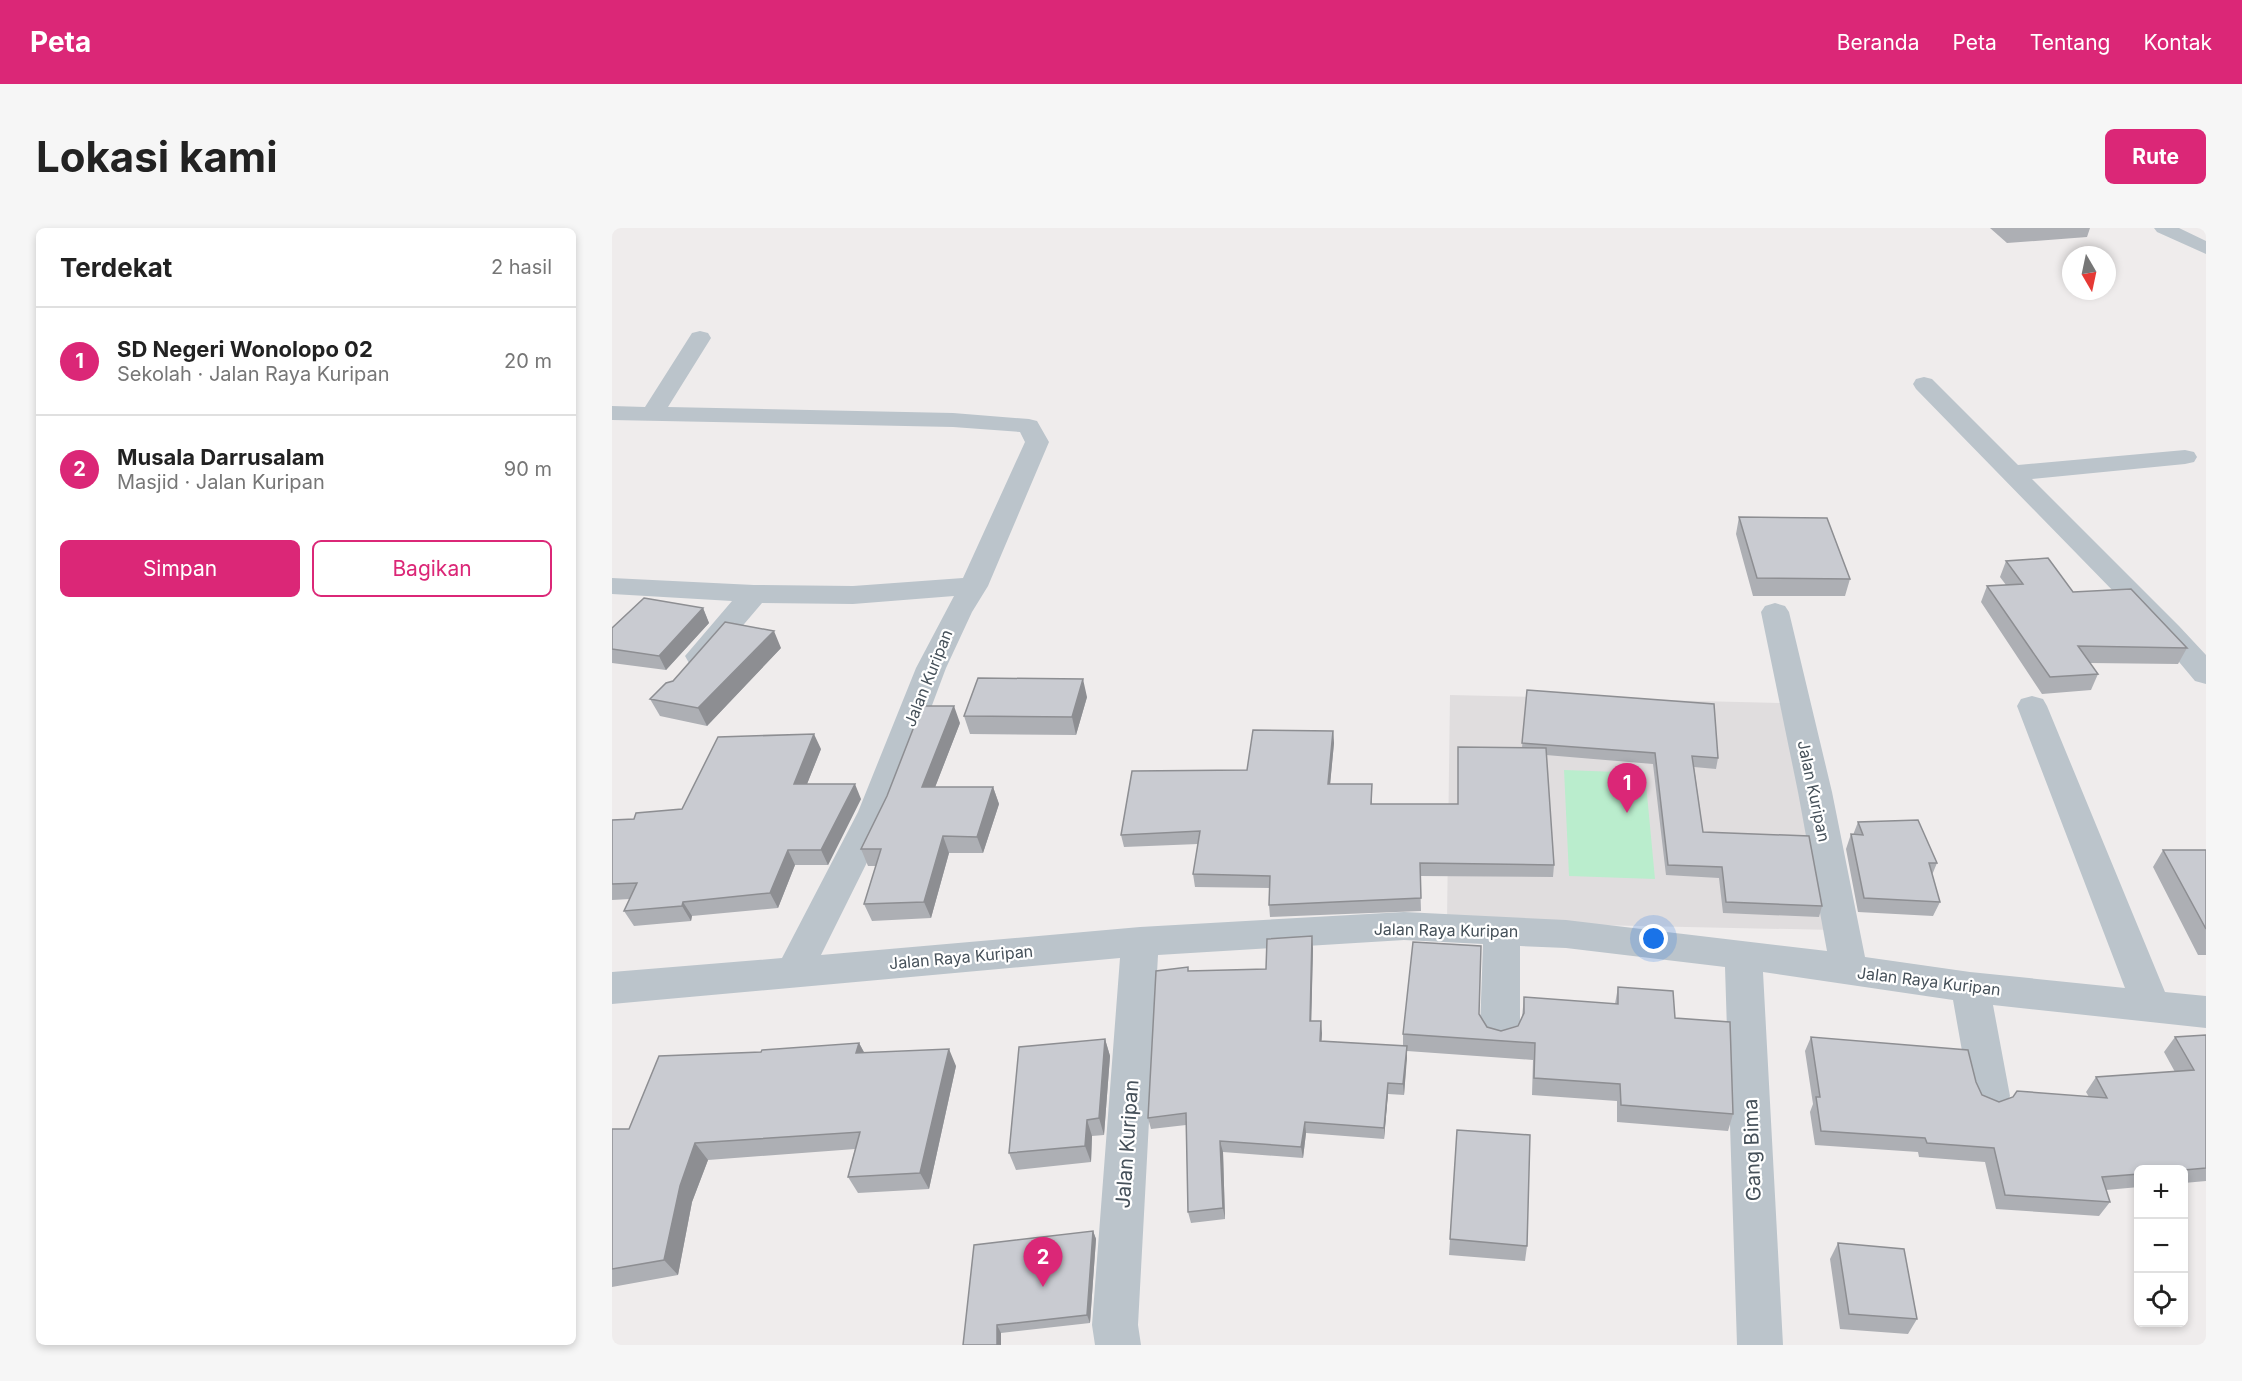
<!DOCTYPE html>
<html lang="id">
<meta charset="utf-8">
<style>
:root{--surface:#fff;--page:#f6f6f6;--text:#222;--muted:#767676;--line:#e0e0e0;--accent:#db2777}
body{margin:0;font-family:Inter,sans-serif;background:var(--page);color:var(--text)}
.controls{position:absolute;right:18px;bottom:18px;display:grid;overflow:hidden;border-radius:9px;box-shadow:0 3px 9px #0003}
.controls button{width:54px;height:54px;display:grid;place-items:center;padding:0;border:0;border-bottom:2px solid var(--line);background:var(--surface);color:var(--text);font:30px sans-serif}
.compass{position:absolute;left:1450px;top:18px;width:54px;height:54px;border-radius:50%;background:var(--surface);box-shadow:0 3px 9px #0003;rotate:171deg}
.you{position:absolute;left:1042px;top:711px;width:21px;height:21px;margin:-15px;border:4px solid #fff;border-radius:50%;background:#1a73e8;box-shadow:0 0 0 9px #1a73e833}
.badge{display:grid;place-items:center;width:39px;height:39px;border-radius:50%;background:var(--accent);color:#fff;font-size:20px;font-weight:700}
.pin{position:absolute;translate:-50% -50px;filter:drop-shadow(0 2px 3px #0008)}
.pin::after{content:'';position:absolute;top:32px;width:21px;height:18px;background:inherit;clip-path:polygon(0 0,100% 0,50% 100%)}
.list{margin:0;padding:0;list-style:none}
h2{display:flex;justify-content:space-between;align-items:center;height:78px;margin:0;padding:0 24px;font-size:26px}
h2 small{font-size:20px;font-weight:400;color:var(--muted)}
.list li{display:grid;grid-template-columns:39px 1fr auto;gap:18px;align-items:center;box-sizing:border-box;height:108px;padding:0 24px;border-top:2px solid var(--line)}
.list b{display:block;font-size:22px;white-space:nowrap}
.list p{margin:0;font-size:20px;white-space:nowrap;color:var(--muted)}
.list em{font-size:20px;font-style:normal;color:var(--muted)}
.actions{display:flex;gap:12px;padding:18px 24px}
.actions a{flex:1;padding:14px 0;border:2px solid var(--accent);border-radius:9px;text-align:center;font-size:21px;color:var(--accent)}
.actions .main{background:var(--accent);color:#fff}
.icon{flex:none;width:33px;height:33px;fill:none;stroke:currentColor;stroke-width:2;stroke-linecap:round;stroke-linejoin:round}
.map{position:relative;flex:none;width:1594px;height:1117px;overflow:hidden;border-radius:9px}
header{display:flex;align-items:center;gap:36px;box-sizing:border-box;height:84px;padding:0 30px;background:var(--accent);color:#fff}
header strong{font-size:28px}
nav{display:flex;gap:33px;margin-inline-start:auto;font-size:21px}
.intro{display:flex;align-items:center;justify-content:space-between;box-sizing:border-box;height:144px;padding:0 36px}
h1{margin:0;font-size:42px}
.button{padding:15px 27px;border-radius:9px;background:var(--accent);color:#fff;font-size:21px;font-weight:700}
main{display:flex;gap:36px;padding:0 36px}
aside{flex:1;background:var(--surface);border-radius:9px;box-shadow:0 3px 9px #0003}
.map>svg:first-child{display:block}
.education{fill:#e0ddde}
.green{fill:#baedcd}
.lines{fill:none;stroke-linecap:round;stroke-linejoin:round}
.minor{fill:#bbc4cb;fill-rule:evenodd}
.wall{fill:#adafb4}
.shaded-wall{fill:#8d8e92}
.building{fill:#c9cbd1;stroke:#8d8e92;stroke-width:1.5}
.labels{text-anchor:middle;stroke-width:4.5;stroke-linejoin:round;paint-order:stroke}
.street-label{font-size:16px;fill:#455059;stroke:#fff}
.near-street-label{font-size:20px;fill:#455059;stroke:#fff}
</style>
<header>
<strong>Peta</strong>
<nav><a>Beranda</a><a>Peta</a><a>Tentang</a><a>Kontak</a></nav>
</header>
<div class="intro"><h1>Lokasi kami</h1><a class="button">Rute</a></div>
<main>
<aside>
<h2>Terdekat<small>2 hasil</small></h2>
<ul class="list">
<li><span class="badge">1</span><div><b>SD Negeri Wonolopo 02</b><p>Sekolah · Jalan Raya Kuripan</p></div><em>20 m</em></li>
<li><span class="badge">2</span><div><b>Musala Darrusalam</b><p>Masjid · Jalan Kuripan</p></div><em>90 m</em></li>
</ul>
<div class="actions"><a class="main">Simpan</a><a>Bagikan</a></div>
</aside>
<div class="map">
<svg width="1594" height="1117" viewBox="0 0 1594 1117">
<rect width="100%" height="100%" fill="#efecec"/>
<path class="education" d="M838 467 1168 475 1222 702 835 694Z"/>
<path class="green" d="M952 542 1033 545 1043 651 957 648Z"/>
<g class="lines">
<path class="minor" d="M1542 0H1567L1594 13V26L1545 4Z
M88 103 96 105 99 110 56 179 341 185 417 191 425 193 437 214 376 358 360 384 334 440 280 584 209 727 528 699 792 684 954 692 1215 723 1186 564 1149 384 1153 378 1163 375 1173 378 1177 384 1220 564 1253 729 1358 744 1513 760 1405 478 1409 471 1420 468 1431 471 1435 478 1553 764 1594 768V800L1381 777 1398 868 1392 881 1378 886 1364 881 1358 868 1341 772 1151 744 1171 1117H1125L1113 739 954 720 908 718V802L902 814 888 818 874 814 868 802 871 716 792 712 546 727 526 1097 529 1117H483L480 1097 508 730 0 776V744L170 730 246 584 304 440 342 368 241 376 150 375 99 435 88 437 77 435 73 428 120 373 0 366V350L142 357 241 358 351 350 413 214 408 204 341 199 0 192V178L33 179 80 105Z
M1312 149 1320 151 1406 237 1573 222 1582 224 1585 229 1582 234 1573 236 1420 251 1567 398 1594 427V456L1583 453 1547 410 1304 161 1301 156 1304 151Z"/>
</g>
<path class="wall" d="M1378 0H1478L1475 9 1395 15Z
M1127 289 1238 351 1233 368H1141L1124 306Z
M1394 333 1575 420 1566 436 1478 435 1486 446 1479 462 1430 466 1369 374 1375 358 1394 357 1388 349Z
M91 380 97 395 54 442 0 435V400Z
M169 420 95 498 48 488 38 471Z
M915 462 1106 530 1104 541 1082 539 1091 604 1210 678 1207 689 1111 685 1107 650 1054 647 1041 536 934 527 942 637 941 649 808 648 809 683 658 689 657 677 658 660 583 659 581 646 586 616 512 619 509 607 635 542 721 503 722 515 718 556 760 569V576H845L910 520Z
M475 469 464 507 358 506 352 488Z
M348 495 323 559H381L387 576 371 625H337L319 690 260 693 252 676 264 638H256L249 621Z
M209 521 195 556 249 571 216 637H183L166 680 80 688 79 693 22 698 12 683 18 671 0 672V592L22 591 70 581Z
M1246 594 1325 635 1320 647 1328 674 1321 688 1246 684 1234 621 1239 606 1241 607Z
M1551 622H1594V727H1586L1541 639Z
M701 720 699 793 710 805 709 813 791 818V806L867 786 875 799 889 803 906 798 910 789 912 769 1003 776 1006 759 1063 790 1121 886 1116 903 1005 894V873L920 867 921 832 795 823 792 867 776 866 772 911 694 905 691 930 611 924 613 991 579 995 576 984 574 897 539 901 536 890 576 739V743L654 741Z
M1594 807V953L1572 955V942H1527V959L1494 962 1498 974 1487 988 1384 981 1373 934 1307 929 1306 924 1203 917 1198 884 1201 876 1193 823 1199 809 1364 854 1370 867 1387 874 1477 869 1474 864 1484 849 1563 844 1552 824 1563 809Z
M493 811 498 828 492 907 480 908 479 934 404 942 397 925Z
M247 815 252 824 344 838 317 961 246 965 236 949 243 921 96 932 80 974 66 1047 0 1059V901H17L149 824Z
M845 902 915 1018 913 1033 837 1027Z
M481 1003 484 1011 478 1095 389 1105 351 1117Z
M1226 1015 1305 1091 1296 1106 1228 1101 1218 1031Z"/>
<path class="shaded-wall" d="M91 380 97 395 54 442 47 428Z
M162 403 169 420 95 498 86 480Z
M471 451 475 469 464 507 460 489Z
M342 478 348 495 317 575 310 559Z
M721 503 722 515 717 568 716 556Z
M202 506 209 521 189 571 182 556Z
M243 556 249 571 216 637 209 622Z
M381 559 387 576 371 625 365 609Z
M331 608 337 625 319 690 312 674Z
M176 622 183 637 166 680 158 665Z
M71 674 80 688 79 693 70 678Z
M700 708 701 720 699 805 698 793Z
M709 793 710 805 709 825 708 813Z
M493 811 498 828 492 907 487 890Z
M247 815 256 832 244 825Z
M795 818V830L792 867 791 856Z
M337 821 344 838 317 961 308 945Z
M776 855V866L772 911V900Z
M475 892 480 908 479 934 473 918Z
M693 894 694 905 691 930 689 919Z
M608 913 611 924 613 991 611 980Z
M83 915 96 932 80 974 66 1047 52 1032 68 958Z
M481 1003 484 1011 478 1095 475 1087Z
M385 1097 389 1105V1117H385Z"/>
<path class="building" d="M1127 289 1215 290 1238 351 1145 350Z
M1436 330 1461 364 1519 361 1575 420 1466 418 1486 446 1438 449 1375 358 1411 356 1394 333Z
M32 370 91 380 47 428 0 421V400Z
M113 394 162 403 86 480 38 471 54 455 61 453Z
M366 450 471 451 460 489 352 488Z
M915 462 1102 476 1106 530 1080 528 1091 604 1197 608 1210 678 1114 674 1110 639 1056 637 1043 525 910 515Z
M310 478H342L310 559H381L365 609 331 608 312 674 252 676 269 621H249L275 568Z
M641 502 721 503 716 556H760L759 576H846V519L934 520 942 637 808 635 809 670 657 677 658 648 581 646 588 603 509 607 520 543 635 542Z
M202 506 182 556H243L209 622H176L158 665 71 674 70 678 12 683 25 655 0 656V592L22 591 24 585 70 581 106 509Z
M1306 592 1325 635H1317L1328 674 1252 670 1239 606 1251 607 1246 594Z
M1551 622H1594V701Z
M700 708 698 793H709L708 813 795 818 791 856 776 855 772 900 693 894 689 919 608 913 611 980 576 984 574 885 536 890 544 743 576 739V743L654 741 655 711Z
M801 714 869 718 867 786 875 799 889 803 906 798 912 785V769L1006 776V759L1061 763 1063 790 1118 794 1121 886 1009 877 1008 856 922 850 923 815 791 806Z
M1594 807V940L1572 942H1527V946L1490 949 1498 974 1393 967 1382 920 1315 915 1313 910 1209 903 1204 869H1208L1199 809 1356 822 1364 854 1370 867 1387 874 1401 869 1405 863 1495 870 1484 849 1582 842 1563 809Z
M493 811 487 890 475 892 473 918 397 925 407 819Z
M247 815 244 825 337 821 308 945 236 949 248 904 83 915 68 958 52 1032 0 1041V901H17L47 828 149 824 150 822Z
M845 902 918 907 915 1018 838 1011Z
M481 1003 475 1087 385 1097V1117H351L362 1017Z
M1226 1015 1292 1021 1305 1091 1237 1086Z"/>
<g class="labels">
<g class="street-label">
<text transform="translate(316 450) rotate(-68)" y="6">Jalan Kuripan</text>
<text transform="translate(1202 563) rotate(78)" y="6">Jalan Kuripan</text>
<text transform="translate(834 702) rotate(1)" y="6">Jalan Raya Kuripan</text>
<text transform="translate(349 729) rotate(-5)" y="6">Jalan Raya Kuripan</text>
<text transform="translate(1317 753) rotate(7)" y="6">Jalan Raya Kuripan</text>
</g>
<g class="near-street-label">
<text transform="translate(515 916) rotate(-86)" y="7">Jalan Kuripan</text>
<text transform="translate(1140 922) rotate(-92)" y="7">Gang Bima</text>
</g>
</g>
</svg>
<div class="controls">
<button>+</button>
<button>−</button>
<button><svg class="icon" aria-label="locate" viewBox="0 0 24 24"><circle cx="12" cy="12" r="6"/><path d="M12 2v4M12 18v4M2 12h4M18 12h4"/></svg></button>
</div>
<svg class="compass" viewBox="-18 -18 36 36"><path d="M0-13l5 13h-10z" fill="#e53935"/><path d="M0 13l5-13h-10z" fill="#767676"/></svg>
<div class="you"></div>
<div class="pin badge" style="left:1015px;top:585px">1</div>
<div class="pin badge" style="left:431px;top:1059px">2</div>
</div>
</main>
